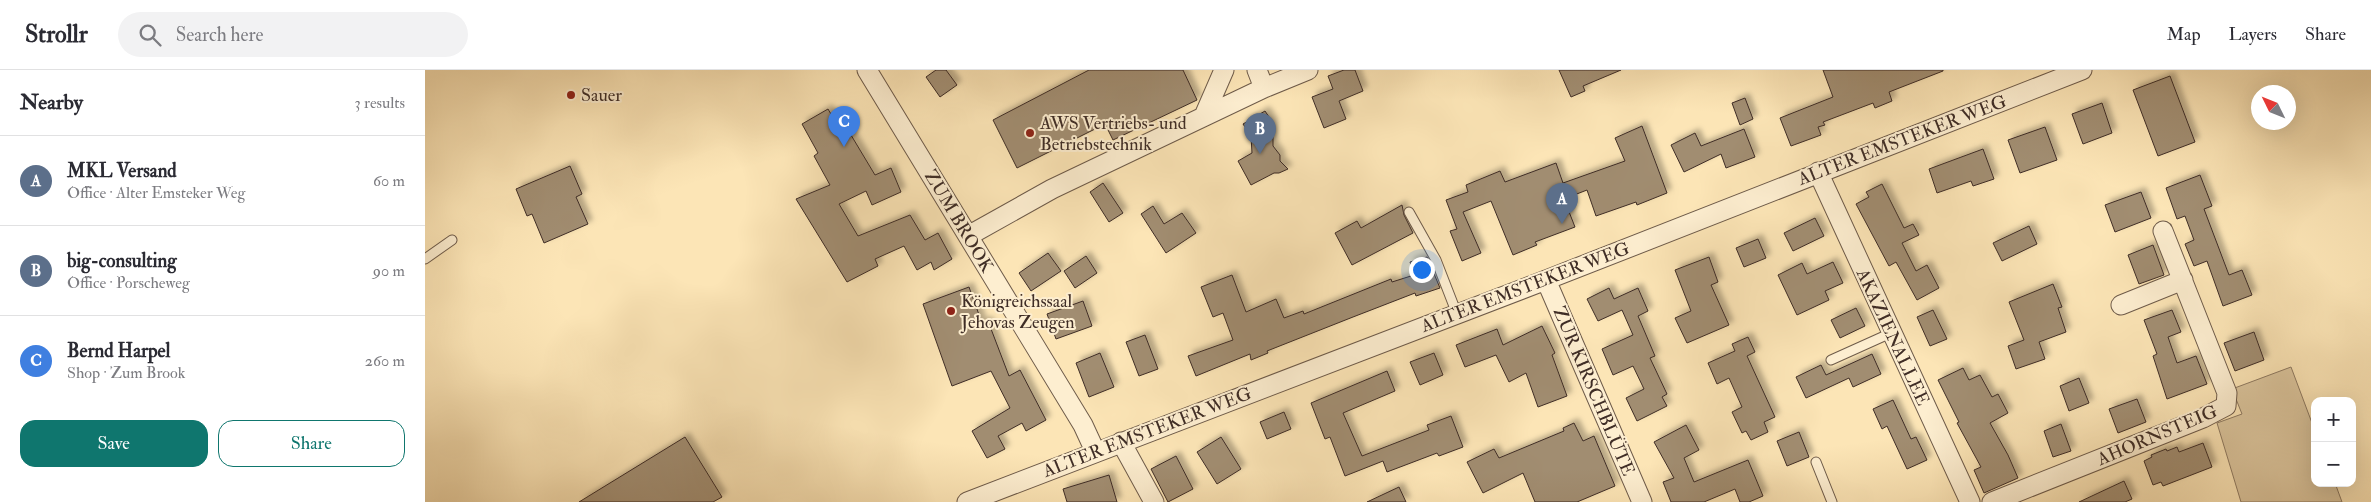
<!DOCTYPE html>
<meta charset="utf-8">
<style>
:root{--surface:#fff;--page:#f2f2f3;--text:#2b2b33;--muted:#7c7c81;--line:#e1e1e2;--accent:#0f766e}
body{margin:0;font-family:"IM FELL Double Pica",serif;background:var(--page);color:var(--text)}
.controls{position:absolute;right:15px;bottom:15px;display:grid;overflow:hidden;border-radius:10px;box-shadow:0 5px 20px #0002}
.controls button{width:45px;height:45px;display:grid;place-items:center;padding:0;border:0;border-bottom:1px solid var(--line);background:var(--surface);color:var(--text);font:25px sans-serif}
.compass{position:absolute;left:1826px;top:15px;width:45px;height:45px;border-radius:50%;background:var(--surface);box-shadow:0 5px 20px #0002;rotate:313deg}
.you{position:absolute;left:996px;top:199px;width:18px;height:18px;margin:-12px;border:4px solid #fff;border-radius:50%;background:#1a73e8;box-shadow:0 0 0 8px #1a73e833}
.badge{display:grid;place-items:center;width:32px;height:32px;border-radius:50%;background:var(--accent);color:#fff;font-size:16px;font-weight:700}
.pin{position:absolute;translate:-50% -41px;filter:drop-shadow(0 1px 2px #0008)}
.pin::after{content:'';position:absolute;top:26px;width:18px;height:15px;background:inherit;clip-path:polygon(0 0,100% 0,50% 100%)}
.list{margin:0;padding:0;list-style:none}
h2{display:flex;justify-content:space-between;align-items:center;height:65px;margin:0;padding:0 20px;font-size:21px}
h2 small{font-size:16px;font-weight:400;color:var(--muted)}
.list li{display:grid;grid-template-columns:32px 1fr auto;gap:15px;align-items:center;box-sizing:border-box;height:90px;padding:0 20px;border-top:1px solid var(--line)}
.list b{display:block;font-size:19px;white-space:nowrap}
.list p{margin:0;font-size:16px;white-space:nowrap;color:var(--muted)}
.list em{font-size:16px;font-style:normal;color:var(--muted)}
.actions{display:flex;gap:10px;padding:15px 20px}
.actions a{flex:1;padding:11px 0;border:1px solid var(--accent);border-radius:15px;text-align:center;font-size:18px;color:var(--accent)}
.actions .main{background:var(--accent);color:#fff}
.icon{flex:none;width:28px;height:28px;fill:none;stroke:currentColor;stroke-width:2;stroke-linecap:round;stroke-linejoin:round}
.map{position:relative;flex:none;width:1946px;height:432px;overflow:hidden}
header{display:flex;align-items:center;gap:30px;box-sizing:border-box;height:70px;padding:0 25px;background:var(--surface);border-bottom:1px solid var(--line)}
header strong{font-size:24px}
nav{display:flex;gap:28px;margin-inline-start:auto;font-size:18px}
.search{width:350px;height:45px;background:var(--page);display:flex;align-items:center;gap:12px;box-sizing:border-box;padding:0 18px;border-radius:28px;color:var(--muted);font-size:19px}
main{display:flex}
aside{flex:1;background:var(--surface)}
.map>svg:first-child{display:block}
.green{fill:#dcc69e;stroke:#8e7a62}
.building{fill:#a18d71;stroke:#3f2d26;filter:url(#shadow)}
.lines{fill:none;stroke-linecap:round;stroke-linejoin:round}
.service-casing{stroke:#6e5b4a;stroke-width:11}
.minor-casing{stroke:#6e5b4a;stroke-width:21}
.service{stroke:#fdeed0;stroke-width:9}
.minor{stroke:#fdeed0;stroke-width:19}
.poi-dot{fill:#8f2418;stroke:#fdeed0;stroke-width:2}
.labels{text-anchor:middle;stroke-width:4;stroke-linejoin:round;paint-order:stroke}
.poi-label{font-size:18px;fill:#3f2d26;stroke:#fdeed0;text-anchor:start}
.street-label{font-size:18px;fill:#3f2d26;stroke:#fdeed0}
</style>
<header>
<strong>Strollr</strong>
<div class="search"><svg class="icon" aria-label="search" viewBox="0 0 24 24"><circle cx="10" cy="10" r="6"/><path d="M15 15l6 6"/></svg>Search here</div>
<nav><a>Map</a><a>Layers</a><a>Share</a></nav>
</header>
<main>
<aside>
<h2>Nearby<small>3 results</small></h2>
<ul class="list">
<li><span class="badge" style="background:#5c6f8a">A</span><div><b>MKL Versand</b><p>Office · Alter Emsteker Weg</p></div><em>60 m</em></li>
<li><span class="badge" style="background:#5c6f8a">B</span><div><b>big-consulting</b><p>Office · Porscheweg</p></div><em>90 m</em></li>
<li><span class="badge" style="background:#3f7fe0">C</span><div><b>Bernd Harpel</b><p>Shop · Zum Brook</p></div><em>260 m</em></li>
</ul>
<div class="actions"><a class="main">Save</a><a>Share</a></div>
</aside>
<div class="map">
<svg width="1946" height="432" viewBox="0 0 1946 432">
<defs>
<filter id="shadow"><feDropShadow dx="4.5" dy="-4.5" stdDeviation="2.5" flood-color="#0004"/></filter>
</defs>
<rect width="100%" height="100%" fill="#fce5b6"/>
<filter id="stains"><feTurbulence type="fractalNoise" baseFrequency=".004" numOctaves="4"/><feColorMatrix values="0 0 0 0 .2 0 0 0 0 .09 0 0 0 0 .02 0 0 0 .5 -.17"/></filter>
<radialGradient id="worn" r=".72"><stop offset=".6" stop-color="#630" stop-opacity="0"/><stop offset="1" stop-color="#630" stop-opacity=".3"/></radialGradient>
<path class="green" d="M1866 297 1890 361V413H1910L1917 432H1816L1792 353 1817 344 1807 319Z"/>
<path class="building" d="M511 0H521L532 15 515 27 501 7Z
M664 0H758L772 30 688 70 680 54 592 98 568 50Z
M919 0H930L938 21 914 31 921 49 899 58 887 27 908 19 903 6Z
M1134 0H1196L1158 16 1160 21 1146 27Z
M1398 0H1518V1L1464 22 1467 31 1450 38 1448 33 1398 52 1400 55 1393 57 1396 65 1366 76 1355 48 1408 27Z
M1745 6 1770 72 1733 86 1708 20Z
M1320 28 1328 49 1315 55 1307 33Z
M1677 33 1687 63 1658 74 1647 44Z
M403 39 420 68 426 65 450 105 466 98 476 122 447 135 441 121 414 134 433 166 485 145 500 170 513 163 527 189 509 200 506 192 492 200 479 176 450 189 453 196 422 212 371 129 405 115 389 86 393 83 377 54Z
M840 41 848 53V76L855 85V91L863 99 854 103H849L826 115 813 91 827 83 826 66 818 54Z
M1217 56 1242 123 1212 135 1211 132 1171 146 1162 120 1139 129 1150 157 1110 172 1112 175 1088 185 1066 131 1038 142 1056 183 1037 191 1025 161 1032 159 1021 130 1043 122 1041 115 1075 101 1080 112 1131 93 1138 113 1200 91 1190 68Z
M1620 57 1632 90 1595 103 1583 70Z
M1319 59 1330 87 1301 98 1296 84 1259 102 1246 75 1270 63 1276 76Z
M1558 79 1569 109 1548 116 1546 111 1512 123 1504 99Z
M145 96 157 124 151 127 163 154 119 173 107 144 102 146 91 119Z
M1775 105 1787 136 1779 139 1804 205 1817 200 1827 225 1798 236 1782 191 1769 196 1760 174 1769 170 1760 146 1752 149 1741 118Z
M678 113 698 143 684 152 665 122Z
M1457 114 1479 158 1488 154 1494 165 1477 173 1491 201 1502 195 1514 218 1492 230 1471 192 1464 196 1431 134 1444 127 1441 122Z
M1716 122 1726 148 1690 162 1680 135Z
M977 135 979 145 988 163 927 195 910 163 932 151 936 158Z
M728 136 739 154 757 143 771 163 741 183 716 144Z
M1390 148 1399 166 1368 181 1359 163Z
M1604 156 1612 174 1577 191 1568 173Z
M1333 169 1341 188 1319 197 1311 178Z
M1728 175 1739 205 1714 214 1703 185Z
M623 183 636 201 606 221 594 203Z
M661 186 672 203 650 218 639 201Z
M1002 187 1015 218 991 226 990 223 928 247 842 281 843 283 826 290 825 284 771 306 763 286 808 270 798 243 788 247 776 217 807 205 821 242 851 229 859 248 878 241 879 244 966 209 967 212 989 205 985 192Z
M1284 187 1293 212 1286 215 1304 255 1262 273 1250 248 1266 241 1250 200Z
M1408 192 1418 213 1400 221 1404 230 1372 245 1353 205 1377 193 1382 204Z
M1628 214 1637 237 1633 238 1641 262 1614 272 1620 289 1591 299 1583 276 1599 270 1584 232Z
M544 217 557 253 563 251 584 306 595 300 621 350 601 361 597 353 573 366 580 379 562 388 547 361 585 338 566 301 527 316 498 234Z
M1184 218 1189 229 1213 218 1223 241 1213 246 1230 286 1225 288 1242 324 1237 327 1242 336 1212 351 1201 328 1219 319 1208 296 1188 305 1177 279 1208 265 1197 240 1173 251 1162 229Z
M658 231 667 256 631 269 622 244Z
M1431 238 1440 256 1415 268 1406 250Z
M1508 240 1522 269 1505 276 1492 247Z
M1747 240 1756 262 1743 267 1752 293 1771 286 1782 314 1742 329 1728 286 1732 284 1719 250Z
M1117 256 1130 283 1127 285 1142 326 1113 337 1101 303 1084 312 1071 285 1040 297 1031 275 1072 259 1078 275Z
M1829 262 1839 290 1810 301 1799 273Z
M720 265 733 299 714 306 701 272Z
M1323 267 1330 282 1322 286 1350 347 1339 352 1343 362 1326 370 1321 361 1317 363 1307 342 1317 337 1304 308 1292 314 1283 293 1310 281 1307 274Z
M675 283 689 317 664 327 651 293Z
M1009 283 1018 305 995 315 985 292Z
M1447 284 1456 304 1428 317 1424 308 1381 328 1371 307 1396 295 1401 305Z
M1538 298 1544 310 1555 305 1567 327 1573 324 1583 343 1565 353 1583 385 1593 408 1559 423 1549 400 1556 397 1532 353 1534 352 1513 310Z
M962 301 970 321 918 343 937 386 1004 360 1002 355 1026 346 1038 377 1014 386 1012 383 962 402 958 391 920 406 905 367 900 369 886 333Z
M1654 308 1664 333 1644 341 1635 316Z
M1712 329 1721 352 1693 363 1684 339Z
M1468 330 1486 369 1491 367 1502 390 1482 399 1462 356 1457 359 1448 339Z
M859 342 866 359 842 369 835 352Z
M1149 353 1158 371 1169 366 1190 416 1152 432H1110L1098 403 1058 423 1042 392 1069 379 1074 388 1139 361 1138 358Z
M1636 354 1646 381 1628 387 1619 361Z
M1261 355 1274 380 1259 388 1269 412 1323 390 1338 426 1324 432H1315L1310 419 1279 432H1246L1238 412 1249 408 1229 372Z
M1374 362 1384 387 1362 396 1352 371Z
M260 367 297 427 288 432H154Z
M796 367 816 399 792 414 772 382Z
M1778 373 1787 397 1738 416 1736 412 1728 415 1719 391 1727 387 1726 385 1741 379 1742 381 1752 377 1754 382Z
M751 386 768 419 743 432 726 399Z
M684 405 692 432H642L638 419Z
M1699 411 1707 429 1700 432H1654Z
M974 417 981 432H942Z"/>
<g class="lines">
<g class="service-casing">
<path id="service" d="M984 142 1011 190 1032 244
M0 189 27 170
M1406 290 1466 263
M1391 392 1407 432"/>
</g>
<g class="minor-casing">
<path id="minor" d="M442 0 658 355 670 381
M839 18 883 0
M779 46 799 0
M1393 102 1545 432
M543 166 627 119 839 18 832 0
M1121 210 1217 432
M1696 235 1758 210
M696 372 729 432
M542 432 1121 210 1657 0
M1567 432 1778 348 1801 336 1802 323 1738 161"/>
</g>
<use href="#service" class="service"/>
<use href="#minor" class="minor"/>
</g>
<g class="poi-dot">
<circle cx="146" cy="25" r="5"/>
<circle cx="605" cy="63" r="5"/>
<circle cx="526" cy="241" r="5"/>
</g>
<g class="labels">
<g class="poi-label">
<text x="156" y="31">Sauer</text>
<text x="615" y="59">AWS Vertriebs- und<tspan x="615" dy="21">Betriebstechnik</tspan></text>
<text x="536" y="237">Königreichssaal<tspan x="536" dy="21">Jehovas Zeugen</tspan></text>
</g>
<g class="street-label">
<text transform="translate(1477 70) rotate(-21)" y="6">ALTER EMSTEKER WEG</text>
<text transform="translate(534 151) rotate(59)" y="6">ZUM BROOK</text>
<text transform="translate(1100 217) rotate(-21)" y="6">ALTER EMSTEKER WEG</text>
<text transform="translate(1468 267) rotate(65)" y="6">AKAZIENALLEE</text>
<text transform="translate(1169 321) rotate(67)" y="6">ZUR KIRSCHBLÜTE</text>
<text transform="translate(722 362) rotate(-21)" y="6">ALTER EMSTEKER WEG</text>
<text transform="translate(1732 365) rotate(-23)" y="6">AHORNSTEIG</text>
</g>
</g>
<rect width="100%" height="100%" filter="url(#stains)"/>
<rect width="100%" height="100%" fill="url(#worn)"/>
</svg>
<div class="controls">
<button>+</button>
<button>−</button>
</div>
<svg class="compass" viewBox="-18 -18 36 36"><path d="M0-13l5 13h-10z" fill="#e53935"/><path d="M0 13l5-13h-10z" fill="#7c7c81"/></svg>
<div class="you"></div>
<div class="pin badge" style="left:1137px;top:154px;background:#5c6f8a">A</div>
<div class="pin badge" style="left:835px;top:84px;background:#5c6f8a">B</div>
<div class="pin badge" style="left:419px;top:77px;background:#3f7fe0">C</div>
</div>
</main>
